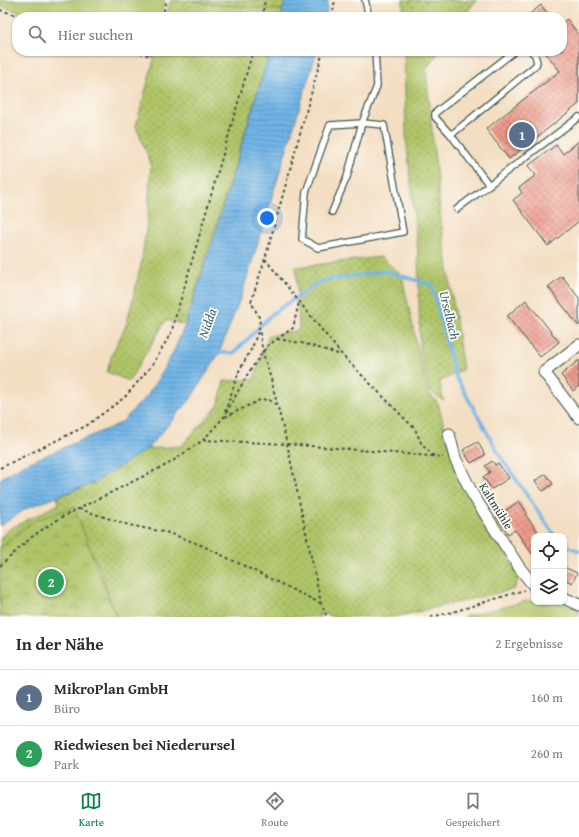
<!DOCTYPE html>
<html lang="de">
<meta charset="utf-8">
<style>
:root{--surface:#fff;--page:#f2f2f3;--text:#2b2b33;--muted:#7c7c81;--line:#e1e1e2;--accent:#0b8043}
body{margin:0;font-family:"Gentium Book Plus",serif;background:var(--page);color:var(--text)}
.controls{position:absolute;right:12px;bottom:12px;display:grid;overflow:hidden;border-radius:8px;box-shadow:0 1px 3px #0004}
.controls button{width:36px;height:36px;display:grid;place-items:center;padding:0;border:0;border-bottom:1px solid var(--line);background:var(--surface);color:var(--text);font:20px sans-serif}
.you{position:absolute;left:267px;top:218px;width:14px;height:14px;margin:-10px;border:3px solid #fff;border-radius:50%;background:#1a73e8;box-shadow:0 0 0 6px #1a73e833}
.badge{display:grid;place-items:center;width:26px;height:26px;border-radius:50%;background:var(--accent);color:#fff;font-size:13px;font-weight:700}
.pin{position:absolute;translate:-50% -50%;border:2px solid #fff;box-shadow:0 1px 4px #0006}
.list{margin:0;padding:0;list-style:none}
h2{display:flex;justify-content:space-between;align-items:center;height:52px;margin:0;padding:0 16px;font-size:17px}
h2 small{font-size:13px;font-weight:400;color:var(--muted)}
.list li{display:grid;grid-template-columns:26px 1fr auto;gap:12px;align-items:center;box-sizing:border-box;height:56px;padding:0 16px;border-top:1px solid var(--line)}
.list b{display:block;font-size:15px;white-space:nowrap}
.list p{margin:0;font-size:13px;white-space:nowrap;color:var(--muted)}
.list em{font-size:13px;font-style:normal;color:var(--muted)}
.icon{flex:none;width:22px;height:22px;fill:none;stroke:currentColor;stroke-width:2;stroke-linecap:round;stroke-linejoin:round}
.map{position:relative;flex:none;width:579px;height:617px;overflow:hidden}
.search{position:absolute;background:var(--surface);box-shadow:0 1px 3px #0004;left:12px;right:12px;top:12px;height:44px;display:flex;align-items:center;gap:10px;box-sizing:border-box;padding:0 14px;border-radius:16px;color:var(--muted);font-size:15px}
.sheet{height:164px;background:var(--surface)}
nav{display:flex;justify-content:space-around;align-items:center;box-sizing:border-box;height:56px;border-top:1px solid var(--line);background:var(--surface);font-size:11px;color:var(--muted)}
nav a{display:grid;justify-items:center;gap:2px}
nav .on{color:var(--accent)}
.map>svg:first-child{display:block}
.grass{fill:url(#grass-dots);stroke:#67804e}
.park{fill:url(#park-crowns);stroke:#67804e}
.garden{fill:url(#garden-furrows);stroke:#67804e}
.pitch{fill:#afc468;stroke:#67804e}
.water{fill:url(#water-rules);stroke:#48788d}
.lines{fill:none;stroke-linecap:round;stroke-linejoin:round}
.stream{stroke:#71b4e6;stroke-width:3.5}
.building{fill:url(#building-cross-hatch)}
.lane-casing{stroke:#3f5549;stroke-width:8}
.street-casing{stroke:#3f5549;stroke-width:13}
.path{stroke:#3f5549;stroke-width:2;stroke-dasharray:3 3;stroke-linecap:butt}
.lane{stroke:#fff;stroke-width:5.5}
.street{stroke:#fff;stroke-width:11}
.labels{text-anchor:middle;stroke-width:3.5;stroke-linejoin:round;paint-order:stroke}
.street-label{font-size:12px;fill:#1f3d34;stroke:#fdfcf7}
.water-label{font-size:13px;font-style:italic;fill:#386169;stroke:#fdfcf7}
</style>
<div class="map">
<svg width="579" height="617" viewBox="0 0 579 617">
<defs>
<pattern id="grass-dots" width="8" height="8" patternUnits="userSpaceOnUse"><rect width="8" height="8" fill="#afc468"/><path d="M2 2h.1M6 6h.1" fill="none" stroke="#8ea056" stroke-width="1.8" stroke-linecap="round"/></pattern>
<pattern id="park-crowns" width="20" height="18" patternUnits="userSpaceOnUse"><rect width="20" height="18" fill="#afc468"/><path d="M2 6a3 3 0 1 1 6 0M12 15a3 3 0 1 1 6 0" fill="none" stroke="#8ea056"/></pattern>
<pattern id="garden-furrows" width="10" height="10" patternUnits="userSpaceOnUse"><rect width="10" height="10" fill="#afc468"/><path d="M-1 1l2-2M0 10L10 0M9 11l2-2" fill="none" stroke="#8ea056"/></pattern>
<pattern id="water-rules" width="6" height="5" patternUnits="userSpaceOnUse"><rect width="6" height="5" fill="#71b4e6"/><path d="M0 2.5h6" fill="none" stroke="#5c94bb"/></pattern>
<pattern id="building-cross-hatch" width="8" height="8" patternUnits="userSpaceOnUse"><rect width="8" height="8" fill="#ee9b8c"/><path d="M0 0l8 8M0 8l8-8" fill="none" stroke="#c08073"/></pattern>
</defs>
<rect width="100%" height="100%" fill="#fdfcf7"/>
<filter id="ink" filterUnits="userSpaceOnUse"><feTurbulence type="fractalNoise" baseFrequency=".025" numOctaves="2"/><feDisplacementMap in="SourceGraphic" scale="8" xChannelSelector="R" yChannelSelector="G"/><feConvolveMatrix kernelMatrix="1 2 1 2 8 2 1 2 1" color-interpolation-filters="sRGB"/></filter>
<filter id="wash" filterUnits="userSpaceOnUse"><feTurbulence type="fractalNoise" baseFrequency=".012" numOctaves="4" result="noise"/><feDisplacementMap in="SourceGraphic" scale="16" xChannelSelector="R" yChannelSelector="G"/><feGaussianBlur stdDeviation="0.9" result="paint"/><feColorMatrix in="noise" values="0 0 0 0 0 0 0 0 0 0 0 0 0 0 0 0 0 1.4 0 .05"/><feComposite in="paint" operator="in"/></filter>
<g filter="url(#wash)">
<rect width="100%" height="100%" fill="#f3dec2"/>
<path class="grass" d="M171 0H189L205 3 283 10 281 17H166Z
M403 0H476L464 17H403Z
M156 51H270L185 325 166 320 129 381 107 372 112 354 127 323 141 264 148 215 151 164 136 126Z
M404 51H439L426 70 441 221 463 369 440 382 443 400 429 391 420 348 418 254 406 136Z
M381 257 402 276 427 391 438 403 456 471 520 576 514 589 395 617H333L319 612 321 617H116L99 567 77 521 0 617V538L11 528 59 504 57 497 94 483 147 449 181 446 218 406 224 381 254 379 268 336 299 330 296 267Z"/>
<path class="park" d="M74 507 116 617H0V548L33 521Z"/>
<path class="garden" d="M189 0H285L283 10 205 3Z"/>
<path class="pitch" d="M0 0H165L160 17H36L0 6Z
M527 601 558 602 579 610V617H463Z"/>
<path class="water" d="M285 0H328L326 17H281Z
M270 51H317L242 294 219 353 190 400 147 449 94 483 27 508 0 526V479L23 465 121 423 148 395 173 353 185 325 210 250Z"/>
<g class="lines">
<path class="stream" d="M215 352 219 353H234L273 313 321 281 385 271 432 285 455 375 502 459 555 536
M564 545 579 551"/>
</g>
<g id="blocks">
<path class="building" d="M541 5 550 17H526Z
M567 19 579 35V104L509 159 486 129 560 71 544 51H562V23Z
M579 141V221L548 246 513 200 522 193 519 188 536 175 528 166 556 145 563 154Z
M562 276 579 298V326L548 287Z
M526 300 559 342 540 357 507 316Z
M579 360V386L573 391 561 375Z
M478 442 485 455 471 463 463 450Z
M492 461 495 465 498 463 509 478 492 489 483 477 490 472 485 466Z
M546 474 553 484 543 491 535 481Z
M519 501 527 513 525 514 541 536H534V556L515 530 508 534 496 517Z
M564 567 577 573 572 583 564 579Z"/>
</g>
</g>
<g filter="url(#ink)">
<use href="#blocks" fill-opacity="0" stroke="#3f5549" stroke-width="1"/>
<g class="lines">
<g class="lane-casing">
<path id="lane" d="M365 0 369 17
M362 123 384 125 403 232 318 248 302 239 306 192 330 125Z
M451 135 536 65 537 62 535 55 531 51
M489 185 451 135 435 117V113L515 51
M457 209 579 117
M332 212 347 177 362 123 377 86 375 51"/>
</g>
<g class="street-casing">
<path id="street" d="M579 345 544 372 579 418
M449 434 455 458 473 495 519 567 534 586
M564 598 579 605"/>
</g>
<path class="path" d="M0 10 23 17
M162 17 167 0
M262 17 265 0
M332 17 335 0
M134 51 150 56 151 51
M323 51 265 259 251 302 260 319 259 328 263 353 271 379 287 444 321 603 327 617
M265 259 342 355 415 429 422 445 434 456
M277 339 306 344 341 355
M225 412 239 371 252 348 259 329
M225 417 262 399 272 401 278 407
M203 440 287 444 443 457
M0 468 86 426 125 397 153 364 171 333 253 51
M79 509 129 525 169 533 201 545 320 603
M0 566 34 535 62 517 170 463 203 440 224 417 247 375 267 346 293 328 299 302
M431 617 453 612 524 590"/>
<use href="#lane" class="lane"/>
<use href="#street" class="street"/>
</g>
</g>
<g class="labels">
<g class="street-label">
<text transform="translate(496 506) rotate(58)" y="4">Kaltmühle</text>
</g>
<g class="water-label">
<text transform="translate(450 315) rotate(76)" y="5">Urselbach</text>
<text transform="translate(207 323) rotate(-70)" y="5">Nidda</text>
</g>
</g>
</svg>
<div class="controls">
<button><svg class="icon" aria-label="locate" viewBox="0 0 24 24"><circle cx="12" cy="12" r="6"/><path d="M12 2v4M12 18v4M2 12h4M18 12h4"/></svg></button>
<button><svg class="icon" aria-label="layers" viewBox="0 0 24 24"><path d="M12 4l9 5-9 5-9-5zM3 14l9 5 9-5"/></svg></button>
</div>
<div class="you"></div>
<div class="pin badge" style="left:522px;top:135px;background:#5c6f8a">1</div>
<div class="pin badge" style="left:51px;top:582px;background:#2e9e5b">2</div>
<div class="search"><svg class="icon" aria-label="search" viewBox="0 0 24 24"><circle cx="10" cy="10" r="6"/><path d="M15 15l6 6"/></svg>Hier suchen</div>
</div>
<section class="sheet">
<h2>In der Nähe<small>2 Ergebnisse</small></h2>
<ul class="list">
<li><span class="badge" style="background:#5c6f8a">1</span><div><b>MikroPlan GmbH</b><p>Büro</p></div><em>160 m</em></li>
<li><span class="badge" style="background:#2e9e5b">2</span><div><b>Riedwiesen bei Niederursel</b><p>Park</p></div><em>260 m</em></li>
</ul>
</section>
<nav>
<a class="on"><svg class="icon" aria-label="map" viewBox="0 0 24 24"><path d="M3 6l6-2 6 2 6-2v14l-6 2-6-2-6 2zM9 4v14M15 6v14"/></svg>Karte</a>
<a><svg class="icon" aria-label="directions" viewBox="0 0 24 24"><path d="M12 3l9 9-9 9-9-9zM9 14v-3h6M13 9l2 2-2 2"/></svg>Route</a>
<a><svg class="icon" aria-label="saved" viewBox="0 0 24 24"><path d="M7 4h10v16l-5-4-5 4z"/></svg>Gespeichert</a>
</nav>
